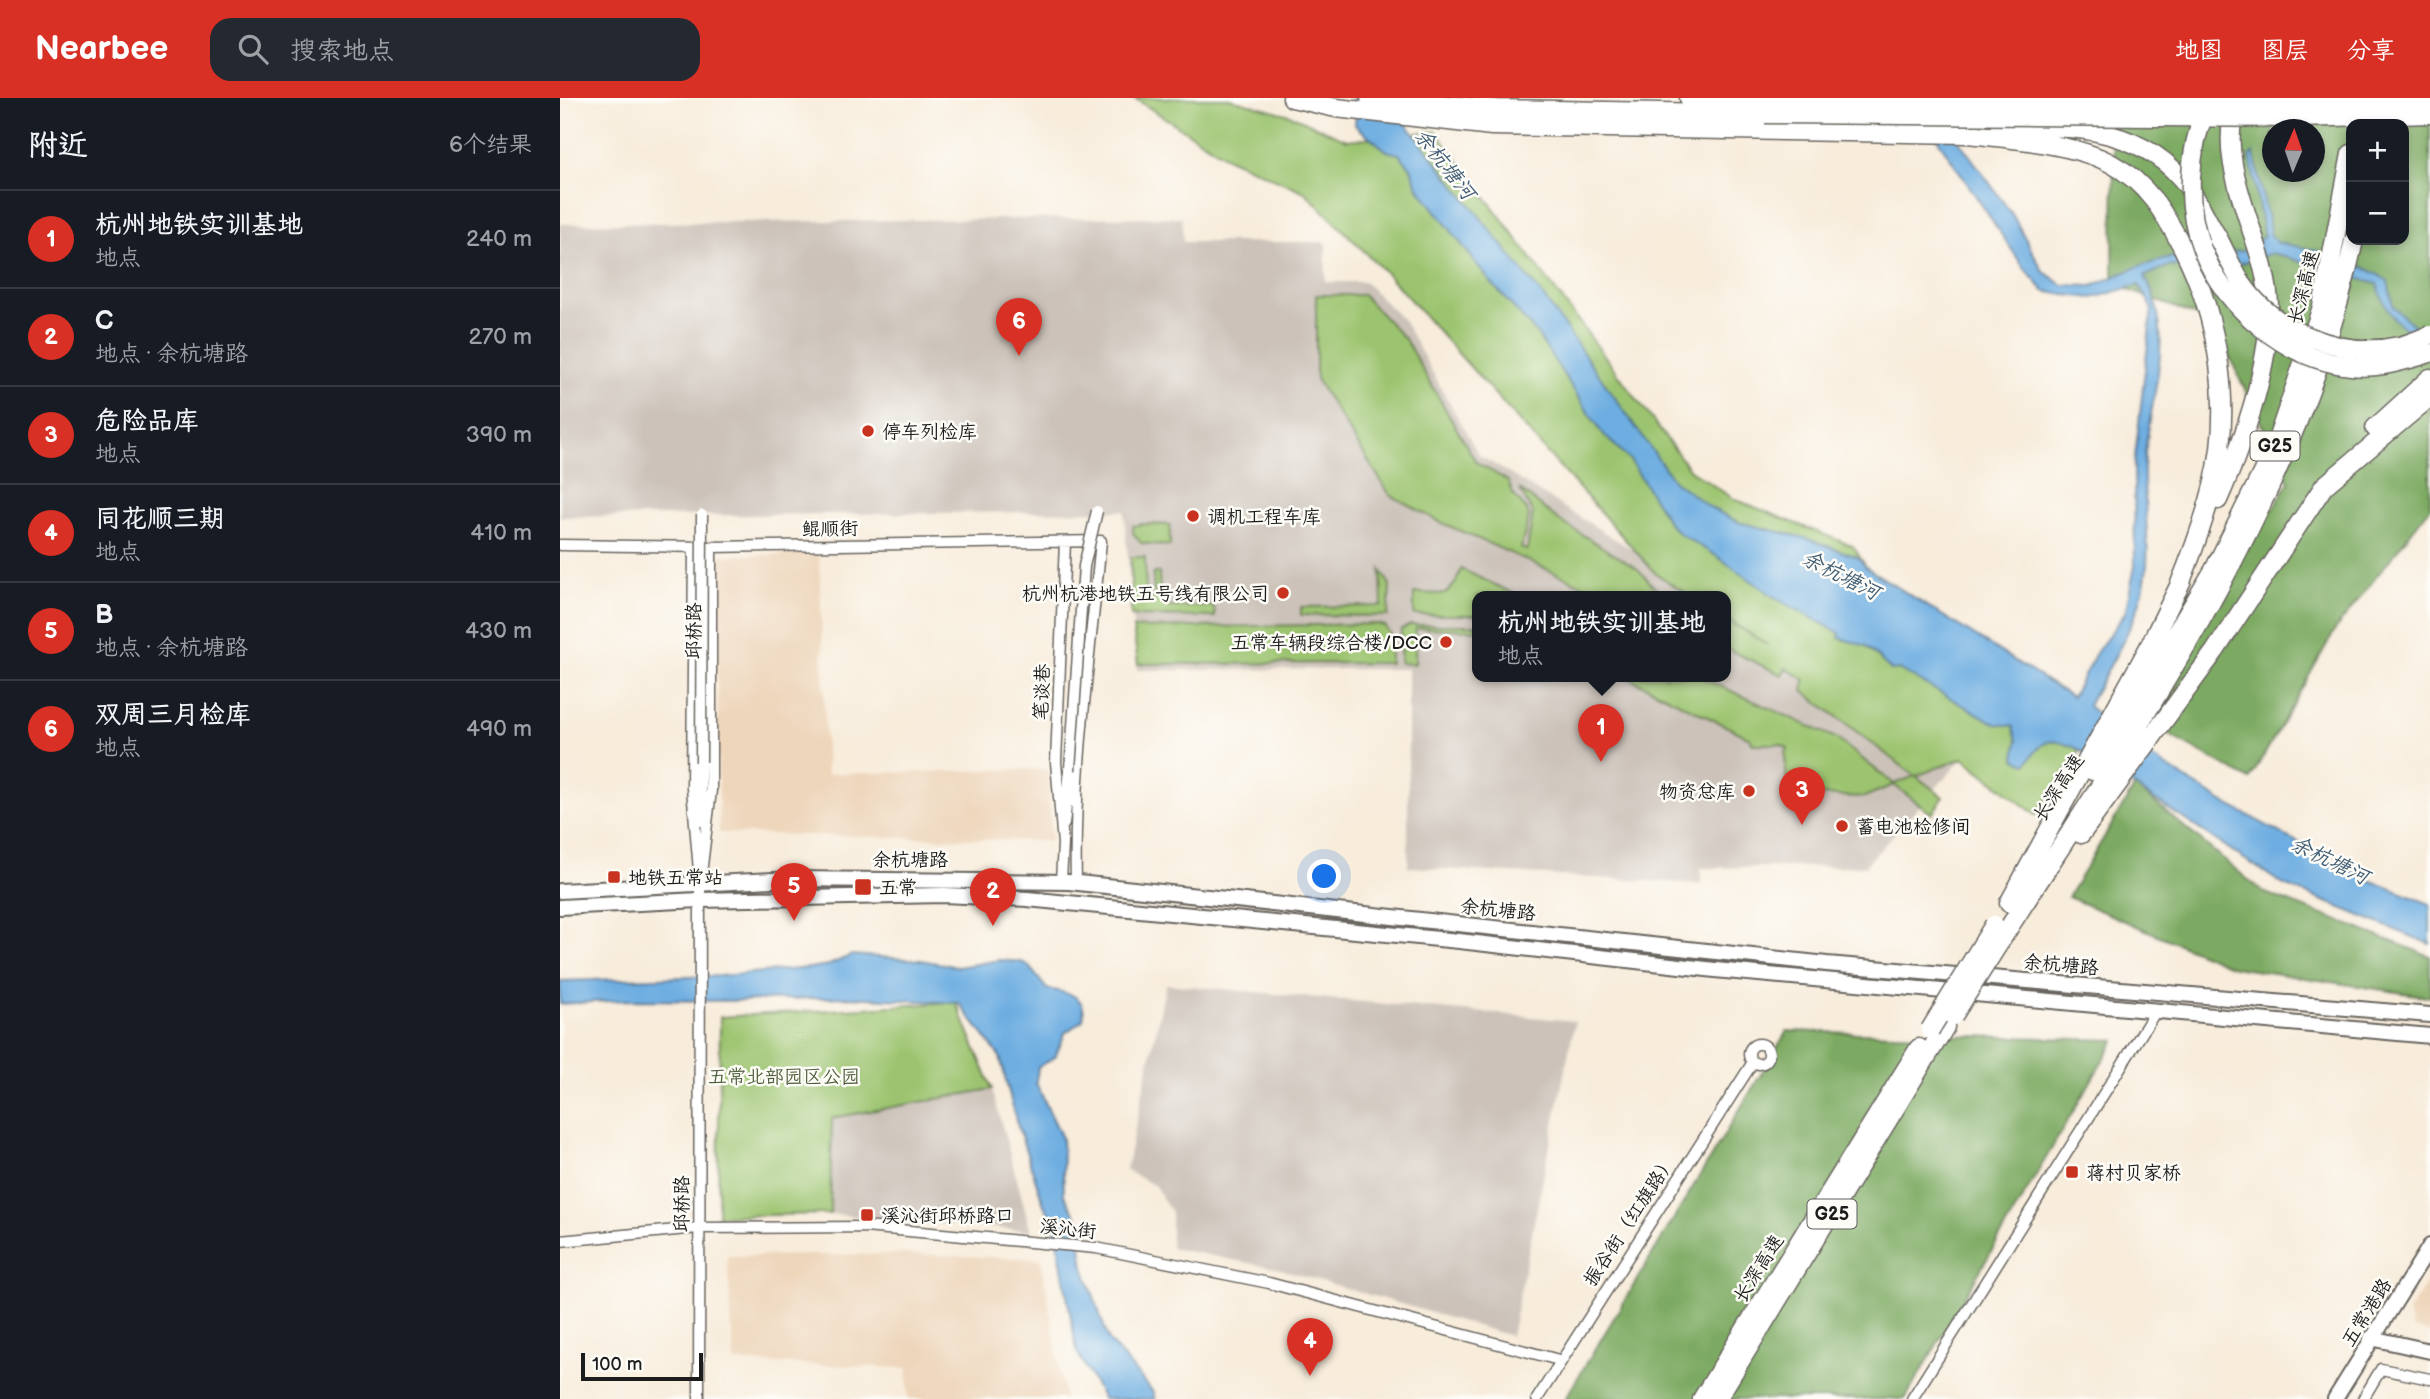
<!DOCTYPE html>
<html lang="zh">
<meta charset="utf-8">
<style>
:root{--surface:#171b24;--page:#242831;--text:#f1f3f6;--muted:#9ea1a6;--line:#363941;--accent:#d93025}
body{margin:0;font-family:"Balsamiq Sans","LXGW WenKai TC",sans-serif;background:var(--page);color:var(--text)}
.controls{position:absolute;right:21px;top:21px;display:grid;overflow:hidden;border-radius:14px;box-shadow:0 4px 10px #0003}
.controls button{width:63px;height:63px;display:grid;place-items:center;padding:0;border:0;border-bottom:2px solid var(--line);background:var(--surface);color:var(--text);font:35px sans-serif}
.compass{position:absolute;left:1702px;top:21px;width:63px;height:63px;border-radius:50%;background:var(--surface);box-shadow:0 4px 10px #0003;rotate:2deg}
.scale{position:absolute;left:21px;bottom:18px;width:122px;box-sizing:border-box;padding-left:7px;border:4px solid #1c1c1c;border-top:0;font-size:19px;line-height:24px;white-space:nowrap;color:#1c1c1c;-webkit-text-stroke:5px #fdfcf7;paint-order:stroke}
.you{position:absolute;left:765px;top:779px;width:24px;height:24px;margin:-18px;border:5px solid #fff;border-radius:50%;background:#1a73e8;box-shadow:0 0 0 10px #1a73e833}
.badge{display:grid;place-items:center;width:46px;height:46px;border-radius:50%;background:var(--accent);color:#fff;font-size:23px;font-weight:700}
.pin{position:absolute;translate:-50% -58px;filter:drop-shadow(0 2px 4px #0008)}
.pin::after{content:'';position:absolute;top:37px;width:24px;height:21px;background:inherit;clip-path:polygon(0 0,100% 0,50% 100%)}
.popup{position:absolute;left:912px;top:493px;width:259px;height:91px;box-sizing:border-box;display:grid;place-content:center;border-radius:14px;background:var(--surface);filter:drop-shadow(0 2px 5px #0005);font-size:23px;white-space:nowrap;color:var(--muted)}
.popup b{font-size:26px;color:var(--text)}
.popup::after{content:'';position:absolute;left:50%;top:100%;margin-left:-14px;border:14px solid transparent;border-top-color:var(--surface)}
.list{margin:0;padding:0;list-style:none}
h2{display:flex;justify-content:space-between;align-items:center;height:91px;margin:0;padding:0 28px;font-size:30px}
h2 small{font-size:23px;font-weight:400;color:var(--muted)}
.list li{display:grid;grid-template-columns:46px 1fr auto;gap:21px;align-items:center;box-sizing:border-box;height:98px;padding:0 28px;border-top:2px solid var(--line)}
.list b{display:block;font-size:26px;white-space:nowrap}
.list p{margin:0;font-size:23px;white-space:nowrap;color:var(--muted)}
.list em{font-size:23px;font-style:normal;color:var(--muted)}
.icon{flex:none;width:38px;height:38px;fill:none;stroke:currentColor;stroke-width:2;stroke-linecap:round;stroke-linejoin:round}
.map{position:relative;flex:none;width:1870px;height:1301px;overflow:hidden}
header{display:flex;align-items:center;gap:42px;box-sizing:border-box;height:98px;padding:0 35px;background:var(--accent);color:#fff}
header strong{font-size:33px}
nav{display:flex;gap:38px;margin-inline-start:auto;font-size:24px}
.search{width:490px;height:63px;background:var(--page);display:flex;align-items:center;gap:18px;box-sizing:border-box;padding:0 24px;border-radius:21px;color:var(--muted);font-size:26px}
main{display:flex}
aside{flex:1;background:var(--surface)}
.map>svg:first-child{display:block}
.built{fill:#eed6bb}
.industrial{fill:#ccc2b9}
.green{fill:#9cc46f;stroke:#5c7046;stroke-width:2}
.forest{fill:#7daa62;stroke:#4c633f;stroke-width:2;fill-rule:evenodd}
.water{fill:#6dade1;stroke:#44647e;stroke-width:2}
.lines{fill:none;stroke-linecap:round;stroke-linejoin:round}
.street-casing{stroke:#69655f;stroke-width:13}
.secondary-casing{stroke:#69655f;stroke-width:18}
.primary-casing{stroke:#69655f;stroke-width:18}
.highway-casing{stroke:#69655f;stroke-width:21}
.street{stroke:#fff;stroke-width:10}
.secondary{stroke:#fff;stroke-width:14}
.primary{stroke:#fff;stroke-width:14}
.highway{stroke:#fff;stroke-width:18}
.street-bridge-casing{stroke:#69655f;stroke-width:13;stroke-linecap:butt}
.highway-bridge-casing{stroke:#69655f;stroke-width:21;stroke-linecap:butt}
.street-bridge{stroke:#fff;stroke-width:10}
.highway-bridge{stroke:#fff;stroke-width:18}
.poi-dot{fill:#c8321e;stroke:#fdfcf7;stroke-width:2.5}
.labels{text-anchor:middle;stroke-width:5;stroke-linejoin:round;paint-order:stroke}
.shield{fill:#fdfcf7;stroke:#605f5e;stroke-width:2}
.shield-label{font-size:18px;font-weight:bold;fill:#1c1c1c}
.street-label{font-size:19px;fill:#1c1c1c;stroke:#fdfcf7}
.poi-label{font-size:19px;fill:#1c1c1c;stroke:#fdfcf7;text-anchor:start}
.park-label{font-size:19px;fill:#4f5f3d;stroke:#fdfcf7}
.water-label{font-size:21px;font-style:italic;fill:#405d75;stroke:#fdfcf7}
</style>
<header>
<strong>Nearbee</strong>
<div class="search"><svg class="icon" aria-label="search" viewBox="0 0 24 24"><circle cx="10" cy="10" r="6"/><path d="M15 15l6 6"/></svg>搜索地点</div>
<nav><a>地图</a><a>图层</a><a>分享</a></nav>
</header>
<main>
<aside>
<h2>附近<small>6个结果</small></h2>
<ul class="list">
<li><span class="badge">1</span><div><b>杭州地铁实训基地</b><p>地点</p></div><em>240 m</em></li>
<li><span class="badge">2</span><div><b>C</b><p>地点 · 余杭塘路</p></div><em>270 m</em></li>
<li><span class="badge">3</span><div><b>危险品库</b><p>地点</p></div><em>390 m</em></li>
<li><span class="badge">4</span><div><b>同花顺三期</b><p>地点</p></div><em>410 m</em></li>
<li><span class="badge">5</span><div><b>B</b><p>地点 · 余杭塘路</p></div><em>430 m</em></li>
<li><span class="badge">6</span><div><b>双周三月检库</b><p>地点</p></div><em>490 m</em></li>
</ul>
</aside>
<div class="map">
<svg width="1870" height="1301" viewBox="0 0 1870 1301">
<rect width="100%" height="100%" fill="#fdfcf7"/>
<filter id="ink" filterUnits="userSpaceOnUse"><feTurbulence type="fractalNoise" baseFrequency=".0143" numOctaves="2"/><feDisplacementMap in="SourceGraphic" scale="14" xChannelSelector="R" yChannelSelector="G"/><feConvolveMatrix kernelMatrix="1 2 1 2 8 2 1 2 1" color-interpolation-filters="sRGB"/></filter>
<filter id="wash" filterUnits="userSpaceOnUse"><feTurbulence type="fractalNoise" baseFrequency=".00686" numOctaves="4" result="noise"/><feDisplacementMap in="SourceGraphic" scale="28" xChannelSelector="R" yChannelSelector="G"/><feGaussianBlur stdDeviation="1.57" result="paint"/><feColorMatrix in="noise" values="0 0 0 0 0 0 0 0 0 0 0 0 0 0 0 0 0 1.4 0 .05"/><feComposite in="paint" operator="in"/></filter>
<g filter="url(#wash)">
<rect width="100%" height="100%" fill="#f8ecdb"/>
<path class="built" d="M259 455 267 676 489 671 491 743 159 735 156 458Z
M347 1156 481 1161 505 1301H348V1270L174 1264 167 1158Z
M1870 1180V1235L1853 1231 1848 1214Z"/>
<path class="industrial" d="M622 119 623 144H766L765 184H805L843 222 919 357 1076 454 1095 475 1130 498H917V578H1165V520L1287 596 1403 660 1305 768 1141 770V786L848 769V571L577 572 564 413 0 419V126Z
M606 886 1015 923 951 1238 720 1171 611 1150V1114L595 1088 566 1072Z
M432 991 471 1133 270 1116 272 1020Z"/>
<path class="green" d="M574 0H668L730 17 787 42 876 33 1130 372 1174 401 1293 448 1307 470 1542 619 1476 717 1403 660 1356 678 1383 699 1372 716 1334 687 1304 699 1227 696 1225 655 1228 650 1220 646H1193L1190 640 1065 578H1138L1276 640 1334 686 1355 678 1243 593 1245 582 1226 570 1222 577 1165 550V522L1208 547 1165 520V498H1130L1095 475 827 176 745 94 668 60Z
M756 197H803L845 241 916 364 948 383 952 395 967 412 969 419 961 450 967 452 973 415 959 391 1000 423 1078 471 1103 498H1047L880 424 830 397 756 281Z
M583 426 610 427V448L581 445 573 435V428Z
M571 459H585L586 502 594 501 593 475H599L600 502H608V509L654 508 655 519 571 518Z
M901 471 959 498H917V517H854V495L885 496 895 486Z
M821 472 830 487 828 518 741 517V509L822 508Z
M817 526 825 528 830 537V565L578 566 573 530Z
M850 527H917V532L856 530 855 566 840 565 841 532Z
M396 904 432 991 272 1020 270 1116 158 1118 160 919Z"/>
<path class="forest" d="M1554 0H1870V410L1775 532 1690 682 1582 622 1729 384 1653 224 1553 186ZM1791 26H1844V142H1791ZM1713 32H1755V74H1713Z
M1575 688 1703 794 1870 858V899L1673 869 1508 799Z
M1227 933 1555 942 1345 1301H1005Z"/>
<path class="water" d="M792 0H826L985 201 1114 383 1151 410 1178 424 1245 440 1298 459 1307 470 1512 599 1536 555 1565 515 1575 468 1574 368 1592 210 1579 187 1533 200 1504 197 1484 193 1464 170 1350 0H1368L1452 116 1483 173 1503 187 1532 188 1580 168 1614 159 1683 153 1704 138 1690 58 1694 55 1711 137 1717 145C1754 150 1798 162 1828 183L1833 209 1870 241V251C1839 224 1832 228 1817 186L1712 155 1665 171 1609 168 1585 178C1619 243 1587 302 1584 370 1583 411 1593 453 1583 493 1572 534 1547 571 1528 608L1586 656 1663 704 1804 780 1870 806V846L1724 787 1516 650C1486 638 1484 642 1466 666L1455 661 1457 643 1453 628 1436 626 1340 572 1332 573 1306 548 1279 540 1280 535 1217 501 1158 459 1120 436 1109 425 1070 362 1042 335 977 236 929 182 857 88 851 70 839 56 827 53 795 27 796 11Z
M292 857 361 862 398 869 440 862 461 864 468 867 487 891C506 894 528 897 523 922L505 935 495 959 478 969 476 985 502 1040 504 1097 517 1119 524 1169 549 1243 593 1294 595 1301H543L517 1254 494 1124 484 1107 457 1026 440 959 399 905 287 899 178 903 68 902 0 906V883L159 878 249 870 269 867Z"/>
</g>
<g filter="url(#ink)">
<g class="lines">
<g class="street-casing">
<path id="street" d="M0 447 151 449 541 443C530 556 513 671 516 784
M134 449 132 690 140 785 151 692V449
M140 723 141 664
M504 726 510 672 512 703
M501 783 503 746 496 664 505 444
M1189 956a10 10 0 1 1 20 0a10 10 0 1 1-20 0Z
M0 1143 138 1130 305 1129 536 1150 709 1185 999 1262
M139 1301 140 780
M977 1301 1193 964
M1352 1301 1597 911
M1803 1301 1821 1271 1870 1281"/>
</g>
<g class="secondary-casing">
<path id="secondary" d="M1811 1240 1870 1253
M1775 1301 1870 1148"/>
</g>
<g class="primary-casing">
<path id="primary" d="M0 793 232 781 509 784 1267 866 1870 917
M0 809 140 802 384 797 467 801 899 843 1155 872 1870 938"/>
</g>
<g class="highway-casing">
<path id="highway" d="M732 0 776 10 932 28 1407 36C1448 40 1517 46 1552 66 1587 85 1605 116 1623 150 1659 221 1673 310 1653 388 1644 424 1631 459 1617 493
M810 0 937 11 1205 16
M1129 0 1205 2
M1439 32C1502 25 1576 28 1621 80 1636 96 1646 121 1658 140
M1815 330 1870 280
M1658 402C1682 347 1710 269 1709 208 1708 145 1652 68 1677 6
M1533 673 1654 472 1714 351 1762 209 1791 56
M1521 736 1655 553 1764 388 1870 299
M1449 805 1589 549 1622 482
M1448 831C1587 614 1740 397 1794 142
M1142 1301 1359 950
M1157 1301 1385 929"/>
</g>
<use href="#street" class="street"/>
<use href="#secondary" class="secondary"/>
<use href="#primary" class="primary"/>
<use href="#highway" class="highway"/>
<g class="street-bridge-casing">
<path id="street-bridge" d="M141 664 142 417
M510 672 524 468 537 413"/>
</g>
<g class="highway-bridge-casing">
<path id="highway-bridge" d="M1205 2 1775 4 1869 0
M1647 10C1628 51 1625 107 1642 151 1665 210 1727 262 1791 268 1817 271 1845 263 1870 255
M1205 16 1741 20 1870 16
M1658 140C1666 155 1672 170 1681 184 1713 233 1782 261 1839 248 1849 246 1860 241 1870 237
M1393 918 1448 831
M1370 932 1434 827"/>
</g>
<use href="#street-bridge" class="street-bridge"/>
<use href="#highway-bridge" class="highway-bridge"/>
</g>
</g>
<g class="poi-dot">
<circle cx="308" cy="333" r="7"/>
<circle cx="633" cy="418" r="7"/>
<circle cx="723" cy="495" r="7"/>
<circle cx="886" cy="544" r="7"/>
<circle cx="1189" cy="693" r="7"/>
<circle cx="1282" cy="728" r="7"/>
<rect x="47" y="772" width="14" height="14" rx="3.5"/>
<rect x="294" y="780" width="18" height="18" rx="3.5"/>
<rect x="1505" y="1067" width="14" height="14" rx="3.5"/>
<rect x="300" y="1110" width="14" height="14" rx="3.5"/>
</g>
<g class="labels">
<g class="shield">
<rect x="1690.5" y="333.5" width="49" height="29" rx="5"/>
<rect x="1247.5" y="1101.5" width="49" height="29" rx="5"/>
</g>
<g class="shield-label">
<text x="1715" y="354">G25</text>
<text x="1272" y="1122">G25</text>
</g>
<g class="street-label">
<text transform="translate(1743 189) rotate(-76)" y="7">长深高速</text>
<text transform="translate(270 430) rotate(-1)" y="7">鲲顺街</text>
<text transform="translate(133 533) rotate(-90)" y="7">邱桥路</text>
<text transform="translate(481 594) rotate(-88)" y="7">笔谈巷</text>
<text transform="translate(1498 689) rotate(-57)" y="7">长深高速</text>
<text x="350" y="768">余杭塘路</text>
<text transform="translate(938 811) rotate(6)" y="7">余杭塘路</text>
<text transform="translate(1501 866) rotate(5)" y="7">余杭塘路</text>
<text transform="translate(121 1106) rotate(-90)" y="7">邱桥路</text>
<text transform="translate(1069 1122) rotate(-57)" y="7">振谷街（红旗路）</text>
<text transform="translate(508 1130) rotate(6)" y="7">溪沁街</text>
<text transform="translate(1198 1170) rotate(-58)" y="7">长深高速</text>
<text transform="translate(1806 1214) rotate(-58)" y="7">五常港路</text>
</g>
<g class="poi-label">
<text x="322" y="340">停车列检库</text>
<text x="647" y="425">调机工程车库</text>
<text x="709" y="502" text-anchor="end">杭州杭港地铁五号线有限公司</text>
<text x="872" y="551" text-anchor="end">五常车辆段综合楼/DCC</text>
<text x="1175" y="700" text-anchor="end">物资总库</text>
<text x="1296" y="735">蓄电池检修间</text>
<text x="68" y="786">地铁五常站</text>
<text x="319" y="796">五常</text>
<text x="1526" y="1081">蒋村贝家桥</text>
<text x="321" y="1124">溪沁街邱桥路口</text>
</g>
<g class="park-label">
<text x="224" y="985">五常北部园区公园</text>
</g>
<g class="water-label">
<text transform="translate(885 66) rotate(52)" y="7">余杭塘河</text>
<text transform="translate(1281 477) rotate(27)" y="7">余杭塘河</text>
<text transform="translate(1770 762) rotate(26)" y="7">余杭塘河</text>
</g>
</g>
</svg>
<div class="controls">
<button>+</button>
<button>−</button>
</div>
<svg class="compass" viewBox="-18 -18 36 36"><path d="M0-13l5 13h-10z" fill="#e53935"/><path d="M0 13l5-13h-10z" fill="#9ea1a6"/></svg>
<div class="scale">100 m</div>
<div class="you"></div>
<div class="pin badge" style="left:1041px;top:664px">1</div>
<div class="popup"><b>杭州地铁实训基地</b>地点</div>
<div class="pin badge" style="left:433px;top:828px">2</div>
<div class="pin badge" style="left:1242px;top:727px">3</div>
<div class="pin badge" style="left:750px;top:1278px">4</div>
<div class="pin badge" style="left:234px;top:823px">5</div>
<div class="pin badge" style="left:459px;top:258px">6</div>
</div>
</main>
